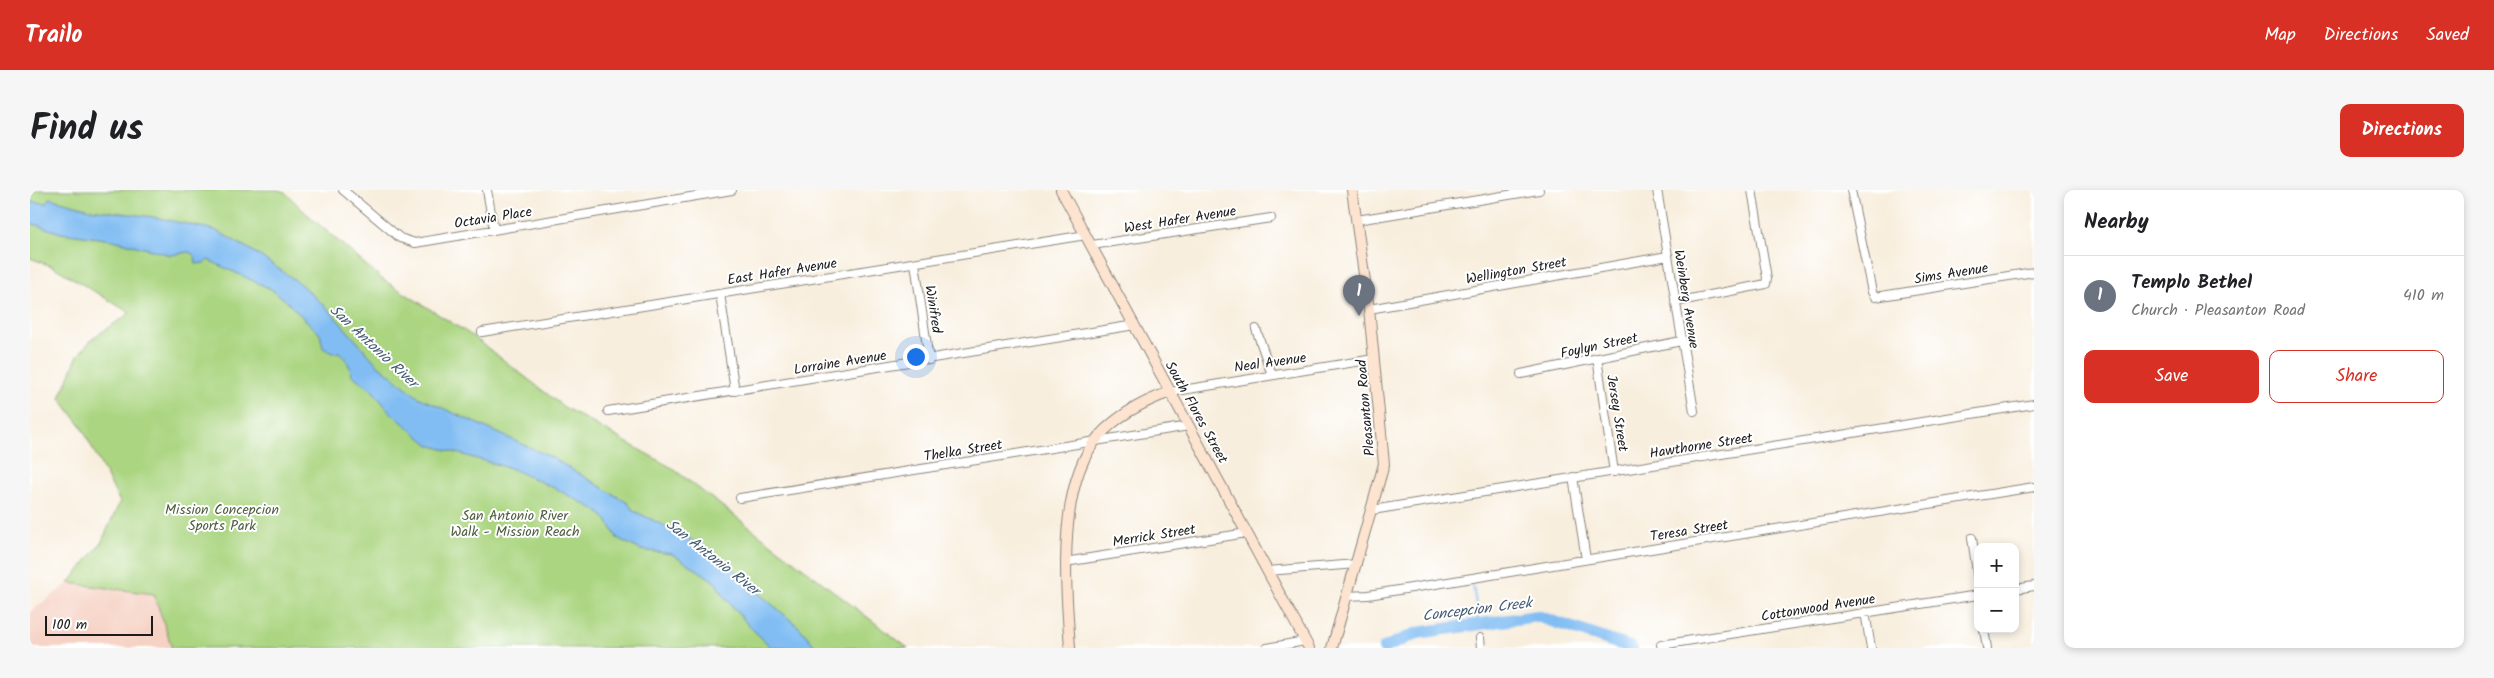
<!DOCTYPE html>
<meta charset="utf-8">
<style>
:root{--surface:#fff;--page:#f6f6f6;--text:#202124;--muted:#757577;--line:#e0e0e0;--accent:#d93025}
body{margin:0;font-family:Kalam,sans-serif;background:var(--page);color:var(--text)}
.controls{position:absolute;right:15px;bottom:15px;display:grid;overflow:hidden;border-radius:10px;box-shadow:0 2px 8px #0003}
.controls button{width:45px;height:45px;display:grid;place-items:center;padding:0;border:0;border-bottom:1px solid var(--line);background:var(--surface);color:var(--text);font:25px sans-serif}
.scale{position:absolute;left:15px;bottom:12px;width:108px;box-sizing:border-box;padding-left:5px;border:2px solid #1c1c1c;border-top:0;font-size:14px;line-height:18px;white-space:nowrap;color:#1c1c1c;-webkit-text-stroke:4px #fff;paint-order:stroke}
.you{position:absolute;left:885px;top:166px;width:18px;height:18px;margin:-12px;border:4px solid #fff;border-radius:50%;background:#1a73e8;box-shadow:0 0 0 8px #1a73e833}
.badge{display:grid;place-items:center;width:32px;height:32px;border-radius:50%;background:var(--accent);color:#fff;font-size:16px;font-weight:700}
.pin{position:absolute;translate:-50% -41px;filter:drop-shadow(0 1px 2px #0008)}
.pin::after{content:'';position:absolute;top:26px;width:18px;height:15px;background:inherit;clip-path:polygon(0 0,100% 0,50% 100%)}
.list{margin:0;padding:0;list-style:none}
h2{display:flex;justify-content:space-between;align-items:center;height:65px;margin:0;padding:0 20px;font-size:21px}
h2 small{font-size:16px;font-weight:400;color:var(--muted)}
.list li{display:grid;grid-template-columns:32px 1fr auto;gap:15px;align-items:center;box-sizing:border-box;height:80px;padding:0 20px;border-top:1px solid var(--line)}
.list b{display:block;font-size:19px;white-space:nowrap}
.list p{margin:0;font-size:16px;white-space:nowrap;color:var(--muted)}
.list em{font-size:16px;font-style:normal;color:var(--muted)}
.actions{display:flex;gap:10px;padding:15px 20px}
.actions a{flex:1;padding:11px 0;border:1px solid var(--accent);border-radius:10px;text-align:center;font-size:18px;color:var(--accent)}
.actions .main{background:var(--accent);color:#fff}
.map{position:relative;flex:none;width:2004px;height:458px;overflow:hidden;border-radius:10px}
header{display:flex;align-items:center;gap:30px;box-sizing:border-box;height:70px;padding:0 25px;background:var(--accent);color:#fff}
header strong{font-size:24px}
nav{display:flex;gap:28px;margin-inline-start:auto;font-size:18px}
.intro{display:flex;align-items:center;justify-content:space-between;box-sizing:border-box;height:120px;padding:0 30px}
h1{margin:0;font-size:35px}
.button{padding:12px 22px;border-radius:10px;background:var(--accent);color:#fff;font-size:18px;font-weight:700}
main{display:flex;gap:30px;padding:0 30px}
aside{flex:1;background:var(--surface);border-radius:10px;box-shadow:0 2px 8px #0003}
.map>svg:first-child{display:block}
.built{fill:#f6d2c4}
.green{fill:#abd581;stroke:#64784e}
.water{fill:#81bdf3;stroke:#4e6c88}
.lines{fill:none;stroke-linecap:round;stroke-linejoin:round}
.stream{stroke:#81bdf3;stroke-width:2}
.river{stroke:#81bdf3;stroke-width:12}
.street-casing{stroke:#8a857c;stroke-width:10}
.secondary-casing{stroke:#8a857c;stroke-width:12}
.street{stroke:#fff;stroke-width:8}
.secondary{stroke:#fde4d0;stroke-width:10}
.labels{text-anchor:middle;stroke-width:4;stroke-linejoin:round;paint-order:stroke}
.street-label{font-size:14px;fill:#1c1c1c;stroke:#fff}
.park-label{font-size:14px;fill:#4e5d3f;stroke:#fff}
.water-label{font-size:15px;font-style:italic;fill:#445c72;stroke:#fff}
</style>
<header>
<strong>Trailo</strong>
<nav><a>Map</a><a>Directions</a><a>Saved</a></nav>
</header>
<div class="intro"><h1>Find us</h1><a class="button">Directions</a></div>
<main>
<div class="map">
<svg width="2004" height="458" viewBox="0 0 2004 458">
<rect width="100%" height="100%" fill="#fff"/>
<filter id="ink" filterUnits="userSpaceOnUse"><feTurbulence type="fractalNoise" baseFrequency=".02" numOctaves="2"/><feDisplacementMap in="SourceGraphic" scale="10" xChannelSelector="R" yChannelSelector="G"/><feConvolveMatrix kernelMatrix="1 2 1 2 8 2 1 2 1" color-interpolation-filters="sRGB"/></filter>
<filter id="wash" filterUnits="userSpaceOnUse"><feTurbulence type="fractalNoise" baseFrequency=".0096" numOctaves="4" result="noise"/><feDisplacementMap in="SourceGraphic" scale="20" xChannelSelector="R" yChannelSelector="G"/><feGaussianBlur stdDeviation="1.12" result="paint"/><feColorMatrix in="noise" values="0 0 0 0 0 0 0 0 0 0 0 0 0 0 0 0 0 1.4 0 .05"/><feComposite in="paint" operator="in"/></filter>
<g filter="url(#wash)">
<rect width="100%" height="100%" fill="#f8eedd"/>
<path class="built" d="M39 393 124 404 142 458H0V422Z"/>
<path class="green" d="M0 0H248L255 2 277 24 352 89 441 145 534 217 642 278 878 458H142L124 404 39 393 71 353 90 312 51 236 30 208 48 165 63 148 100 123 24 77 0 68Z"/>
<path class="water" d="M19 8 60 19 123 27 185 40 221 60 268 92 298 119 347 174 388 207 521 267 598 313 604 321 654 345 713 386 714 391 769 437 787 458H742L720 437 696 409 685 392 669 381 642 364 611 360 587 348 577 330 566 320 524 298 482 279 399 255 360 222 341 199 322 185C320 175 316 169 309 162L303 163 293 158 290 144 254 109 241 99 178 70 174 73 166 74 165 66 159 62 141 65 83 50 31 43 0 33V12L17 13Z"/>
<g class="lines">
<path class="stream" d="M1443 396 1449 433"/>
<path class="river" d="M1354 458 1387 443 1507 426 1602 458"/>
</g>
</g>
<g filter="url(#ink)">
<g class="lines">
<g class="street-casing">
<path id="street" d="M313 0 370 48 385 53 702 0
M457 0 464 40
M1627 0 1664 221
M1821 0 1842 102 1845 107 2004 82
M1327 30 1509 0
M1062 55 1241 28
M885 73 899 170
M690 104 705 201
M1645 112 1736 94 1737 88 1722 0
M1339 119 1638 66
M1226 139 1242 185
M452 142 1056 45
M1567 168 1584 282
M1491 184 1651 151
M1140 202 1344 169
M578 221 1105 135
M1543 287 1556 369
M710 308 1159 236
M1342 320 2004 214
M1942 348 1948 389
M1035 372 1217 343
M1237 381 1327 374
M1985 399 2004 396
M1318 406 1338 405 2004 297
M1835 422 1841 458
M1954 439 1957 458
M1450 448 1451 458
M1631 455 1948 405
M1237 458 1275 451"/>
</g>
<g class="secondary-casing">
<path id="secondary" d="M1031 0 1279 458
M1040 458C1036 398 1026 295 1069 246 1087 226 1115 211 1140 202
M1302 458 1354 274 1339 119 1322 0"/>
</g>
<use href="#street" class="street"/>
<use href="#secondary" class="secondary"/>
</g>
</g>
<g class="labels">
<g class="street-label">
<text transform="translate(463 27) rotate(-9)" y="5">Octavia Place</text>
<text transform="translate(1150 29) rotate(-9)" y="5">West Hafer Avenue</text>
<text transform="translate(1486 80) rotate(-10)" y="5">Wellington Street</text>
<text transform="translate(752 81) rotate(-9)" y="5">East Hafer Avenue</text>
<text transform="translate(1921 83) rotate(-9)" y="5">Sims Avenue</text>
<text transform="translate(1657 109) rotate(81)" y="5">Weinberg Avenue</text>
<text transform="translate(904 119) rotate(81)" y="5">Winifred</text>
<text transform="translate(1569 155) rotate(-12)" y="5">Foylyn Street</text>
<text transform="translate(810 172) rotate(-9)" y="5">Lorraine Avenue</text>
<text transform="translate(1240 172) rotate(-8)" y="5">Neal Avenue</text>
<text transform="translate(1335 218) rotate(-95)" y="5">Pleasanton Road</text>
<text transform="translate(1167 222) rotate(61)" y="5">South Flores Street</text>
<text transform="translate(1588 223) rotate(81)" y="5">Jersey Street</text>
<text transform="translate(1671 255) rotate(-9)" y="5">Hawthorne Street</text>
<text transform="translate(933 260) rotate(-9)" y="5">Thelka Street</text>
<text transform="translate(1659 340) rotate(-9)" y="5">Teresa Street</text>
<text transform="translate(1124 345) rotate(-9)" y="5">Merrick Street</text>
<text transform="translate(1788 417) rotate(-9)" y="5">Cottonwood Avenue</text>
</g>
<g class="park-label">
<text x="192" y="324">Mission Concepcion<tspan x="192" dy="16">Sports Park</tspan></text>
<text x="485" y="330">San Antonio River<tspan x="485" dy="16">Walk - Mission Reach</tspan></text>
</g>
<g class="water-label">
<text transform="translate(344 156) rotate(43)" y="5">San Antonio River</text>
<text transform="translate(683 367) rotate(38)" y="5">San Antonio River</text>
<text transform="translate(1447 419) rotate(-7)" y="5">Concepcion Creek</text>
</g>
</g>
</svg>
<div class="controls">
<button>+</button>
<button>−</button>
</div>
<div class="scale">100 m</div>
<div class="you"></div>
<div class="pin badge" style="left:1329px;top:126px;background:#6b7280">1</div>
</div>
<aside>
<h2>Nearby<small></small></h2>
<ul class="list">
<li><span class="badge" style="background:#6b7280">1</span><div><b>Templo Bethel</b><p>Church · Pleasanton Road</p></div><em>410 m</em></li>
</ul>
<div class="actions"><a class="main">Save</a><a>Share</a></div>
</aside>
</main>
